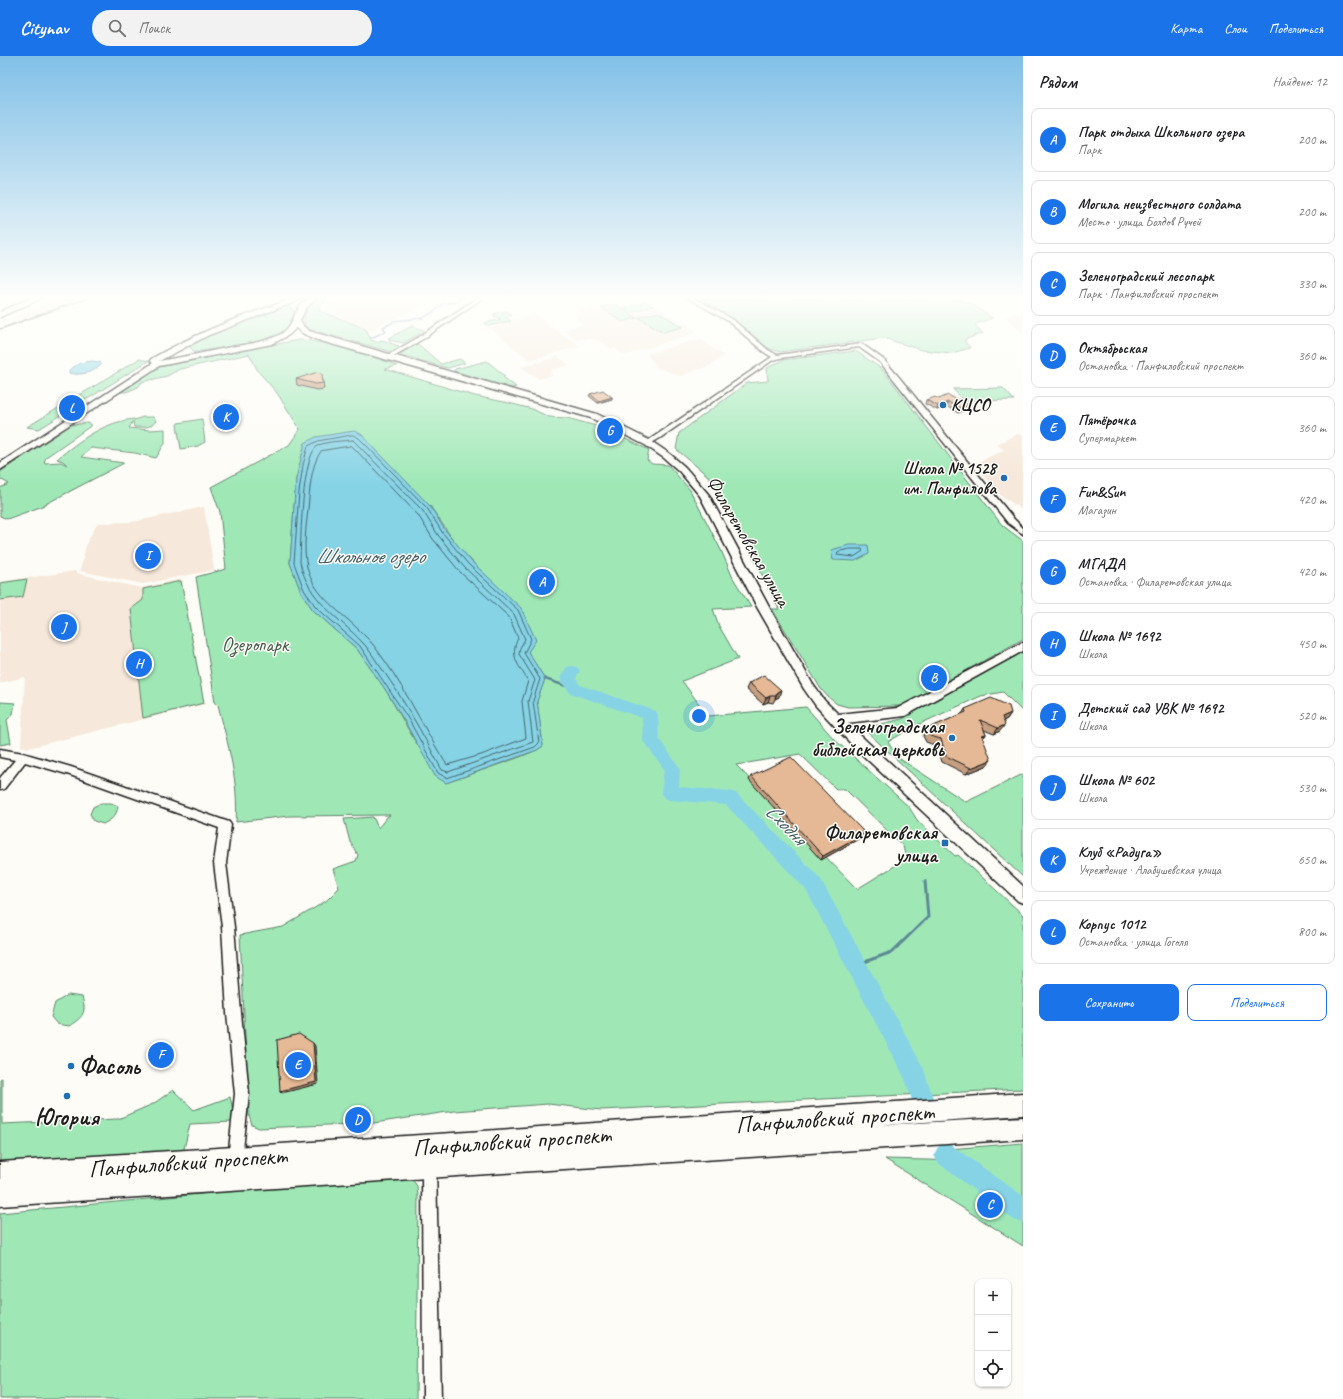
<!DOCTYPE html>
<html lang="ru">
<meta charset="utf-8">
<style>
:root{--surface:#fff;--page:#f2f2f2;--text:#202124;--muted:#757577;--line:#e0e0e0;--accent:#1a73e8}
body{margin:0;font-family:Caveat,sans-serif;background:var(--page);color:var(--text)}
.controls{position:absolute;right:12px;bottom:12px;display:grid;overflow:hidden;border-radius:8px;box-shadow:0 1px 3px #0004}
.controls button{width:36px;height:36px;display:grid;place-items:center;padding:0;border:0;border-bottom:1px solid var(--line);background:var(--surface);color:var(--text);font:20px sans-serif}
.you{position:absolute;left:699px;top:660px;width:14px;height:14px;margin:-10px;border:3px solid #fff;border-radius:50%;background:#1a73e8;box-shadow:0 0 0 6px #1a73e833}
.badge{display:grid;place-items:center;width:26px;height:26px;border-radius:50%;background:var(--accent);color:#fff;font-size:13px;font-weight:700}
.pin{position:absolute;translate:-50% -50%;border:2px solid #fff;box-shadow:0 1px 4px #0006}
.list{margin:0;padding:0;list-style:none}
h2{display:flex;justify-content:space-between;align-items:center;height:52px;margin:0;padding:0 16px;font-size:17px}
h2 small{font-size:13px;font-weight:400;color:var(--muted)}
.list li{display:grid;grid-template-columns:26px 1fr auto;gap:12px;align-items:center;box-sizing:border-box;height:64px;margin:0 8px 8px;padding:0 8px;border:1px solid var(--line);border-radius:8px}
.list b{display:block;font-size:15px;white-space:nowrap}
.list p{margin:0;font-size:13px;white-space:nowrap;color:var(--muted)}
.list em{font-size:13px;font-style:normal;color:var(--muted)}
.actions{display:flex;gap:8px;padding:12px 16px}
.actions a{flex:1;padding:9px 0;border:1px solid var(--accent);border-radius:8px;text-align:center;font-size:14px;color:var(--accent)}
.actions .main{background:var(--accent);color:#fff}
.icon{flex:none;width:22px;height:22px;fill:none;stroke:currentColor;stroke-width:2;stroke-linecap:round;stroke-linejoin:round}
.map{position:relative;flex:none;width:1023px;height:1343px;overflow:hidden}
header{display:flex;align-items:center;gap:24px;box-sizing:border-box;height:56px;padding:0 20px;background:var(--accent);color:#fff}
header strong{font-size:19px}
nav{display:flex;gap:22px;margin-inline-start:auto;font-size:14px}
.search{width:280px;height:36px;background:var(--page);display:flex;align-items:center;gap:10px;box-sizing:border-box;padding:0 14px;border-radius:22px;color:var(--muted);font-size:15px}
main{display:flex}
aside{flex:1;background:var(--surface)}
.map>svg:first-child{display:block}
.built{fill:#f6e8da}
.green{fill:#9fe8b6;stroke:#5e8269;fill-rule:evenodd}
.water{fill:#86d3e6;stroke:#5c8a95}
.lines{fill:none;stroke-linecap:round;stroke-linejoin:round}
.shore{stroke:#46656d;stroke-width:1}
.stream-far2{stroke:#5c8a95;stroke-width:1.5}
.stream-far1{stroke:#5c8a95;stroke-width:2.5}
.stream{stroke:#5c8a95;stroke-width:3}
.river{fill:#86d3e6;fill-rule:evenodd}
.minor-casing{stroke:#1c1c1c;stroke-width:3}
.tertiary-casing{stroke:#1c1c1c;stroke-width:3}
.primary-casing{stroke:#1c1c1c;stroke-width:3}
.minor{fill:#fdfcf7;fill-rule:evenodd}
.tertiary{fill:#fdfcf7;fill-rule:evenodd}
.primary{fill:#fdfcf7;fill-rule:evenodd}
.rail{stroke:#1c1c1c;stroke-width:1.5}
.wall{fill:#c59f80;stroke:#1c1c1c}
.shaded-wall{fill:#a08268;stroke:#1c1c1c}
.building{fill:#e5b995;stroke:#1c1c1c}
.poi-dot{fill:#1f6fb2;stroke:#fdfcf7;stroke-width:1.5}
.labels{text-anchor:middle;stroke-width:3;stroke-linejoin:round;paint-order:stroke}
.far-poi-label{font-size:17px;font-weight:bold;fill:#1c1c1c;stroke:#fdfcf7;text-anchor:start}
.street-label{font-size:20px;fill:#1c1c1c;stroke:#fdfcf7}
.park-label{font-size:20px;fill:#43594a;stroke:#fdfcf7}
.poi-label{font-size:20px;font-weight:bold;fill:#1c1c1c;stroke:#fdfcf7;text-anchor:end}
.water-label{font-size:21px;font-style:italic;fill:#415c63;stroke:#fdfcf7}
.near-poi-label{font-size:24px;font-weight:bold;fill:#1c1c1c;stroke:#fdfcf7;text-anchor:start}
.near-street-label{font-size:24px;fill:#1c1c1c;stroke:#fdfcf7}
</style>
<header>
<strong>Citynav</strong>
<div class="search"><svg class="icon" aria-label="search" viewBox="0 0 24 24"><circle cx="10" cy="10" r="6"/><path d="M15 15l6 6"/></svg>Поиск</div>
<nav><a>Карта</a><a>Слои</a><a>Поделиться</a></nav>
</header>
<main>
<div class="map">
<svg width="1023" height="1343" viewBox="0 0 1023 1343">
<rect width="100%" height="100%" fill="#fdfcf7"/>
<filter id="ink" filterUnits="userSpaceOnUse"><feTurbulence type="fractalNoise" baseFrequency=".025" numOctaves="2"/><feDisplacementMap in="SourceGraphic" scale="8" xChannelSelector="R" yChannelSelector="G"/><feConvolveMatrix kernelMatrix="1 2 1 2 8 2 1 2 1" color-interpolation-filters="sRGB"/></filter>
<g filter="url(#ink)">
<path class="built" d="M56 242H83L13 267 10 262Z
M336 242H441L371 274 323 257Z
M647 245 698 276 625 299 615 292 611 293 598 284 575 282 563 274 584 268 575 262 582 255 615 248 619 250Z
M1023 256V277L1004 260Z
M534 258 580 290 530 304 490 272Z
M700 283 724 300 708 310 681 320 658 312 647 298Z
M558 301 569 309 552 314 553 315 550 317 553 319 539 323 521 311Z
M1018 378 1023 380V452L1021 453 999 438 974 408 1004 394 996 388Z
M204 451 214 514 143 528 80 515 87 486 98 467 132 466Z
M75 515 79 518 141 532 182 523 205 648 28 692 21 690 25 621 0 627V526Z"/>
<path class="green" d="M318 242H328L318 254 366 273 371 284 376 286 382 284 399 290 400 292 392 296 307 273 304 269V260L311 245Z
M700 242H954L972 248 992 262 974 269 983 277 964 284 970 292 952 297 921 294 884 282 780 296 768 292Z
M645 246 653 250 631 256 624 252Z
M615 248 637 262 622 266 601 251Z
M278 251H289L294 254C292 266 290 273 279 280 271 285 203 296 193 295L190 291 191 288 200 283Z
M503 255 508 256 511 258 506 261 511 265 489 270 485 267 501 263 494 260V258Z
M658 256 683 271 663 276 638 261Z
M412 270 424 274 423 276 403 287 389 284V282Z
M298 284C324 284 372 299 397 310L385 313 475 340 509 347 532 353 549 361 567 362 600 371 649 394 647 404 652 408 668 409 690 434 721 494 733 522 751 551 713 553 719 570 738 603 682 625 708 660 806 651 834 683 909 751 917 764 955 800 958 799 1023 859V1033L601 1054 548 1048 454 1055 374 1067 259 1072 252 1069 249 1060 240 879 283 871 326 845 339 832 333 813 356 805 358 799 350 786 344 763 373 761 378 772 387 761 390 759 289 760 236 766C239 726 228 688 218 649L215 646 196 521 226 513 220 456 211 431 289 389 300 373 277 337 258 315 249 298 180 313 167 320 142 326 138 331 126 336H119L140 323 137 321 153 312ZM305 387 430 450 456 488 489 524 528 596 545 623 537 645 543 690 537 694 520 701 446 727 415 685 385 633 357 593 313 554 301 536 290 507 296 423ZM800 698 836 733H845L903 790 906 803 857 833 736 709Z
M418 288 441 308 460 303 465 307 448 312 443 311 401 299V297Z
M856 295 883 314 1002 469 1023 485V583L902 650 848 651 837 648 828 641 821 633 772 553H779L733 460 708 420 676 393 679 377 747 327 768 325 767 312 783 304Z
M139 303 148 305 89 342 82 345 61 357 60 360 39 373 27 371Z
M487 305 505 320 503 321 516 331 511 332 454 315 455 313Z
M1003 332 1014 344 964 345 953 333Z
M143 361H153L156 365C150 373 143 371 134 371L133 365 129 372 150 374 165 373V387L156 402 135 397 91 392 81 401 124 407 40 451 7 463 0 460V432L9 428 2 424 0 425V416L71 369 88 367 92 369 46 401 44 407 61 406 67 409 63 405 57 403C80 384 104 366 134 363V364Z
M202 363 205 386 198 390 181 393 177 369 178 367Z
M27 523 23 541 0 544V527Z
M181 525 204 647 143 662 131 553 143 544V533Z
M1023 596V656L1003 636 981 640 913 671 888 686 897 701 966 746 1023 718V821L865 674 869 671 902 663Z
M0 646 15 647 13 658 7 664 11 687 0 689Z
M101 747H111L118 750C117 760 111 764 103 768L94 765 90 758 93 751Z
M68 939 82 941C87 957 83 961 69 970L57 968 51 961 55 947Z
M2 1022V1068L118 1063 153 1048 173 1034 194 1054 230 1041 233 1054 232 1066 190 1068 183 1097 0 1107V1023Z
M1023 1087V1190L885 1103 967 1105 966 1102H953L948 1093Z
M401 1119 410 1120 417 1130 418 1140 416 1343H0V1157Z"/>
<path class="water" d="M91 305 100 306 101 309C93 317 79 320 69 317V314L80 307Z
M354 375 361 378 430 450 445 474 471 505 521 552 536 584 528 596 545 623 537 645 543 690 537 694 446 727 435 720 405 666 385 633 357 593 313 554 301 536 290 507 296 423 305 387 316 381Z
M849 489H868L869 498 855 505 833 504 831 494Z"/>
<g class="lines">
<path class="shore" d="M353 379 359 382 427 452 442 476 468 508 518 554 531 583 524 597 540 623 533 645 539 687 535 691 447 722 438 717 409 664 360 590 316 551 304 534 294 507 299 436 303 409 308 390 318 385Z
M353 384 423 455 438 479 464 511 514 558 525 583 520 592 519 598 535 624 528 645 533 686 448 716 442 714C422 677 402 640 377 606 373 600 368 592 363 587 338 560 308 545 300 506 301 486 301 397 319 389 329 385 343 385 353 384Z
M352 390 418 459 433 483 460 516 509 561 518 582C509 601 519 609 528 625L522 645 526 682 481 699 447 709C425 675 409 639 385 605 378 595 371 585 362 577 342 556 314 541 307 511 303 493 306 471 308 453 310 435 310 411 321 395Z
M850 493H862L863 495 854 501 837 499 838 496Z"/>
<path class="stream-far2" d="M371 282 386 275 383 271 392 267 393 265 423 262 436 254 442 248 456 246 461 242"/>
<path class="stream-far1" d="M545 623 575 633"/>
<path class="stream" d="M856 909 892 896 928 861 925 825"/>
<path class="river" d="M572 610 577 611 580 615 576 622 580 629 656 655 658 659 659 683 680 712 679 731 730 735 736 737 820 822 923 1011 933 1042 930 1050 922 1053 914 1050 905 1023 806 834 726 749 670 744 664 742 661 737 664 713 643 685 642 662 570 637 560 622 567 611Z
M946 1087 954 1091 1023 1140V1167L1014 1164 938 1107 934 1099 938 1091Z"/>
<g class="minor-casing">
<path id="minor" d="M477 242H483L423 283 390 302 385 301 419 281Z
M688 242H693L732 263 768 294 777 299 862 288 884 304 898 320 1014 463 1023 472V478L1008 467 880 306 859 291 780 302 773 304 660 382 650 388H646V386L772 301 764 296 728 265Z
M0 693 23 697 71 711 229 766 231 769 226 807 234 871 241 957 249 1038 242 1103 240 1108 235 1110 230 1108 228 1103 235 1038 227 957 222 871 214 807 219 772 70 719 25 706 4 733 0 734V722L15 704 0 701Z
M429 1103 434 1105 436 1110 441 1343H423L422 1110 424 1105Z"/>
</g>
<g class="tertiary-casing">
<path id="tertiary" d="M296 242H305L209 279 159 305C183 301 207 296 231 291 248 288 266 286 281 278 298 268 293 242 317 242L307 251 300 264 303 270 309 275 597 358 651 385 670 398 685 411 709 439 769 551 812 627 824 644 838 658 898 652 1023 586V595L905 660 847 667 1023 830V847L1018 845 854 691 816 650 804 633 757 551 700 440 679 415 664 402 645 389 591 362 321 285 304 278 296 272 289 279 272 288 159 310 0 414V407L153 307 150 305 151 303C197 276 246 258 296 242Z"/>
</g>
<g class="primary-casing">
<path id="primary" d="M1023 1037V1059L883 1069 1023 1061V1083L0 1150V1106L468 1076Z"/>
</g>
<use href="#minor" class="minor"/>
<use href="#tertiary" class="tertiary"/>
<use href="#primary" class="primary"/>
<path class="rail" d="M0 255 29 242
M0 262 44 242
M0 273 88 242"/>
</g>
<path class="wall" d="M296 323 323 324 324 333 317 334 297 329Z
M590 338 612 341V343L598 347 589 340Z
M939 343 969 349 967 353 958 357 946 350 937 354 925 348 926 344Z
M749 627 779 641 775 643 773 647 768 646 763 648 746 633Z
M965 653 1011 657 1007 663 1003 665 1000 675 994 678 984 674 986 679 982 683 986 710 966 718 942 706 937 690 926 686 923 680 927 673 962 658Z
M751 720 862 781 821 804 749 724Z"/>
<path class="shaded-wall" d="M612 341V343L598 347 599 345Z
M948 346 946 350 937 354 938 350Z
M969 349 967 353 958 357 960 352Z
M781 634 779 641 775 643 777 636Z
M770 640 768 646 763 648 766 642Z
M1011 657 1007 663 997 668 1002 661Z
M1005 669 1000 675 994 678 998 672Z
M991 704 986 710 966 718 971 712Z
M865 777 862 781 821 804 823 800Z
M313 987 315 990 318 1028 282 1037 280 1035Z"/>
<path class="building" d="M318 316 322 318 323 327 316 328 296 323Z
M603 334 612 341 599 345 590 338Z
M948 339 969 349 960 352 948 346 938 350 926 344 935 341 939 343Z
M764 619 781 634 777 636 776 640H770L766 642 749 627Z
M991 642 1009 650 1011 657 1002 661 1005 669 998 672 980 664 986 679 982 680 991 704 971 712 946 700 941 683 930 680 927 673 966 656 965 653Z
M791 701 865 777 823 800 751 720Z
M299 978 313 987 316 1026 280 1035 277 984Z"/>
</g>
<linearGradient id="sky" x2="0" y2="1"><stop stop-color="#81c0e7"/><stop offset="0.56" stop-color="#fefefb"/><stop offset="1" stop-color="#fefefb" stop-opacity="0"/></linearGradient>
<rect width="1023" height="430" fill="url(#sky)"/>
<g class="poi-dot">
<circle cx="943" cy="349" r="4"/>
<circle cx="1004" cy="422" r="4"/>
<circle cx="952" cy="682" r="4"/>
<rect x="941" y="783" width="8" height="8" rx="2"/>
<circle cx="71" cy="1010" r="4"/>
<circle cx="67" cy="1040" r="4"/>
</g>
<g class="labels">
<g class="far-poi-label">
<text x="951" y="355">КЦСО</text>
<text x="996" y="418" text-anchor="end">Школа № 1528<tspan x="996" dy="20">им. Панфилова</tspan></text>
</g>
<g class="street-label">
<text transform="translate(749 485) rotate(60)" y="7">Филаретовская улица</text>
</g>
<g class="park-label">
<text x="255" y="595">Озеропарк</text>
</g>
<g class="poi-label">
<text x="944" y="677">Зеленоградская<tspan x="944" dy="23">библейская церковь</tspan></text>
<text x="937" y="783">Филаретовская<tspan x="937" dy="23">улица</tspan></text>
</g>
<g class="water-label">
<text x="370" y="507">Школьное озеро</text>
<text transform="translate(786 768) rotate(46)" y="7">Сходня</text>
</g>
<g class="near-poi-label">
<text x="79" y="1018">Фасоль</text>
<text x="67" y="1069" text-anchor="middle">Югория</text>
</g>
<g class="near-street-label">
<text transform="translate(835 1062) rotate(-4)" y="8">Панфиловский проспект</text>
<text transform="translate(512 1085) rotate(-4)" y="8">Панфиловский проспект</text>
<text transform="translate(188 1106) rotate(-4)" y="8">Панфиловский проспект</text>
</g>
</g>
</svg>
<div class="controls">
<button>+</button>
<button>−</button>
<button><svg class="icon" aria-label="locate" viewBox="0 0 24 24"><circle cx="12" cy="12" r="6"/><path d="M12 2v4M12 18v4M2 12h4M18 12h4"/></svg></button>
</div>
<div class="you"></div>
<div class="pin badge" style="left:542px;top:526px">A</div>
<div class="pin badge" style="left:934px;top:622px">B</div>
<div class="pin badge" style="left:990px;top:1149px">C</div>
<div class="pin badge" style="left:358px;top:1064px">D</div>
<div class="pin badge" style="left:298px;top:1009px">E</div>
<div class="pin badge" style="left:161px;top:999px">F</div>
<div class="pin badge" style="left:610px;top:375px">G</div>
<div class="pin badge" style="left:139px;top:608px">H</div>
<div class="pin badge" style="left:148px;top:500px">I</div>
<div class="pin badge" style="left:64px;top:571px">J</div>
<div class="pin badge" style="left:226px;top:361px">K</div>
<div class="pin badge" style="left:72px;top:352px">L</div>
</div>
<aside>
<h2>Рядом<small>Найдено: 12</small></h2>
<ul class="list">
<li><span class="badge">A</span><div><b>Парк отдыха Школьного озера</b><p>Парк</p></div><em>200 m</em></li>
<li><span class="badge">B</span><div><b>Могила неизвестного солдата</b><p>Место · улица Болдов Ручей</p></div><em>200 m</em></li>
<li><span class="badge">C</span><div><b>Зеленоградский лесопарк</b><p>Парк · Панфиловский проспект</p></div><em>330 m</em></li>
<li><span class="badge">D</span><div><b>Октябрьская</b><p>Остановка · Панфиловский проспект</p></div><em>360 m</em></li>
<li><span class="badge">E</span><div><b>Пятёрочка</b><p>Супермаркет</p></div><em>360 m</em></li>
<li><span class="badge">F</span><div><b>Fun&amp;Sun</b><p>Магазин</p></div><em>420 m</em></li>
<li><span class="badge">G</span><div><b>МГАДА</b><p>Остановка · Филаретовская улица</p></div><em>420 m</em></li>
<li><span class="badge">H</span><div><b>Школа № 1692</b><p>Школа</p></div><em>450 m</em></li>
<li><span class="badge">I</span><div><b>Детский сад УВК № 1692</b><p>Школа</p></div><em>520 m</em></li>
<li><span class="badge">J</span><div><b>Школа № 602</b><p>Школа</p></div><em>530 m</em></li>
<li><span class="badge">K</span><div><b>Клуб «Радуга»</b><p>Учреждение · Алабушевская улица</p></div><em>650 m</em></li>
<li><span class="badge">L</span><div><b>Корпус 1012</b><p>Остановка · улица Гоголя</p></div><em>800 m</em></li>
</ul>
<div class="actions"><a class="main">Сохранить</a><a>Поделиться</a></div>
</aside>
</main>
